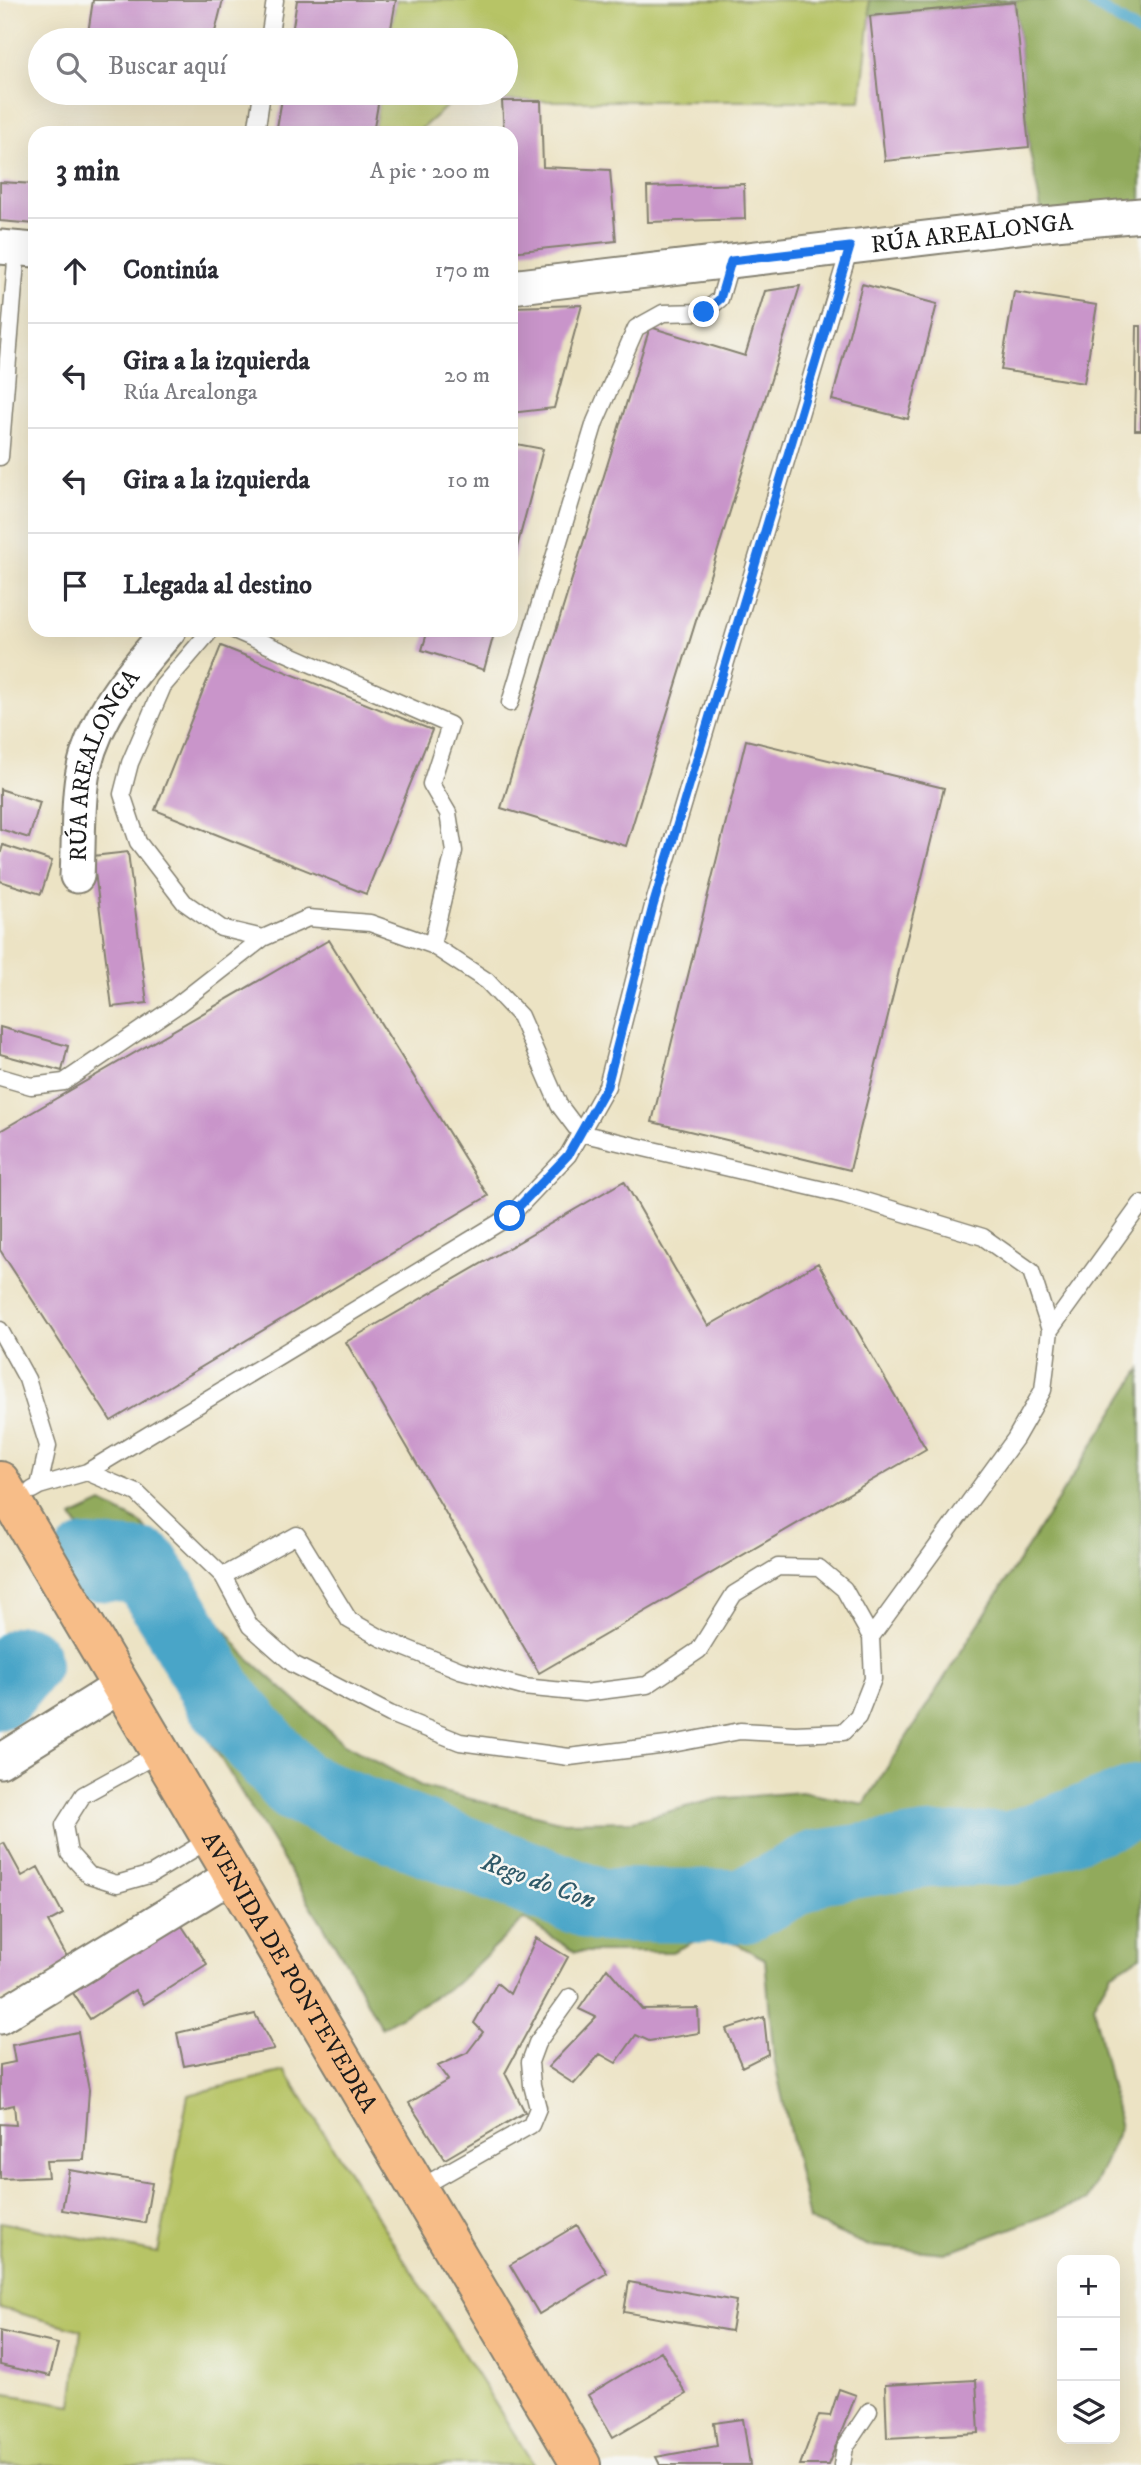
<!DOCTYPE html>
<html lang="es">
<meta charset="utf-8">
<style>
:root{--surface:#fff;--page:#f7f7f7;--text:#2b2b33;--muted:#7c7c81;--line:#e1e1e2}
body{margin:0;font-family:"IM FELL DW Pica",serif;background:var(--page);color:var(--text)}
.controls{position:absolute;right:21px;bottom:21px;display:grid;overflow:hidden;border-radius:14px;box-shadow:0 7px 28px #0002}
.controls button{width:63px;height:63px;display:grid;place-items:center;padding:0;border:0;border-bottom:2px solid var(--line);background:var(--surface);color:var(--text);font:35px sans-serif}
.stop{position:absolute;width:21px;height:21px;margin:-16px;border:5px solid #1a73e8;border-radius:50%;background:#fff}
.stop.end{background:#1a73e8;border-color:#fff;box-shadow:0 2px 7px #0008}
.list{margin:0;padding:0;list-style:none}
h2{display:flex;justify-content:space-between;align-items:center;height:91px;margin:0;padding:0 28px;font-size:30px}
h2 small{font-size:23px;font-weight:400;color:var(--muted)}
.list li{display:grid;grid-template-columns:46px 1fr auto;gap:21px;align-items:center;box-sizing:border-box;height:105px;padding:0 28px;border-top:2px solid var(--line)}
.list b{display:block;font-size:26px;white-space:nowrap}
.list p{margin:0;font-size:23px;white-space:nowrap;color:var(--muted)}
.list em{font-size:23px;font-style:normal;color:var(--muted)}
.icon{flex:none;width:38px;height:38px;fill:none;stroke:currentColor;stroke-width:2;stroke-linecap:round;stroke-linejoin:round}
.map{position:relative;flex:none;width:1141px;height:2465px;overflow:hidden}
.search{position:absolute;background:var(--surface);box-shadow:0 7px 28px #0002;left:28px;top:28px;width:490px;height:77px;display:flex;align-items:center;gap:18px;box-sizing:border-box;padding:0 24px;border-radius:38px;color:var(--muted);font-size:26px}
.panel{position:absolute;background:var(--surface);box-shadow:0 7px 28px #0002;left:28px;top:126px;width:490px;height:511px;border-radius:21px}
.map>svg:first-child{display:block}
.green{fill:#b7c466;stroke:#6a7041;stroke-width:2}
.forest{fill:#91aa5b;stroke:#56633c;stroke-width:2}
.lines{fill:none;stroke-linecap:round;stroke-linejoin:round}
.stream{stroke:#49a5c8;stroke-width:12}
.river{stroke:#49a5c8;stroke-width:74}
.building{fill:#c995ca}
.lane-casing{stroke:#848070;stroke-width:19}
.street-casing{stroke:#848070;stroke-width:37}
.primary-casing{stroke:#848070;stroke-width:42}
.lane{stroke:#fff;stroke-width:16}
.street{stroke:#fff;stroke-width:33}
.primary{stroke:#f7bd88;stroke-width:38}
.route{stroke:#1a73e8;stroke-width:9}
.labels{text-anchor:middle;stroke-width:5;stroke-linejoin:round;paint-order:stroke}
.street-label{font-size:24px;fill:#1c1c1c;stroke:#f6f6f2}
.water-label{font-size:26px;font-style:italic;fill:#305a69;stroke:#f6f6f2}
</style>
<div class="map">
<svg width="1141" height="2465" viewBox="0 0 1141 2465">
<rect width="100%" height="100%" fill="#f6f6f2"/>
<filter id="ink" filterUnits="userSpaceOnUse"><feTurbulence type="fractalNoise" baseFrequency=".0143" numOctaves="2"/><feDisplacementMap in="SourceGraphic" scale="14" xChannelSelector="R" yChannelSelector="G"/><feConvolveMatrix kernelMatrix="1 2 1 2 8 2 1 2 1" color-interpolation-filters="sRGB"/></filter>
<filter id="wash" filterUnits="userSpaceOnUse"><feTurbulence type="fractalNoise" baseFrequency=".00686" numOctaves="4" result="noise"/><feDisplacementMap in="SourceGraphic" scale="28" xChannelSelector="R" yChannelSelector="G"/><feGaussianBlur stdDeviation="1.57" result="paint"/><feColorMatrix in="noise" values="0 0 0 0 0 0 0 0 0 0 0 0 0 0 0 0 0 1.4 0 .05"/><feComposite in="paint" operator="in"/></filter>
<g filter="url(#wash)">
<rect width="100%" height="100%" fill="#ece3c4"/>
<path class="green" d="M396 0H869L870 16 861 101H453L416 133H373L380 93H506V40H389Z
M285 2071 534 2465H0V2393L72 2405 81 2330 0 2308V2222L158 2253 188 2095Z"/>
<path class="forest" d="M869 0H1141V215L1044 224 1029 147 1015 2 870 16Z
M1141 1369V1956L1111 1974 1093 2005 1120 2128 1088 2200 945 2253 869 2246 809 2220 774 2059 765 1959 714 1932 672 1952H575L524 1919 456 1984 381 2028 347 1964 72 1517 102 1503 141 1523 246 1656 344 1744 423 1787 563 1822 633 1821 716 1799 801 1792 864 1804Z"/>
<g class="lines">
<path class="stream" d="M1087 0 1141 34"/>
<path class="river" d="M87 1563 144 1567 175 1616 222 1700 297 1786 340 1805 597 1905 744 1906 817 1867 927 1851 1012 1848 1141 1801
M0 1692 24 1662"/>
</g>
<g id="blocks">
<path class="building" d="M93 0H223L213 40H87Z
M297 0H396L389 40H291Z
M1015 2 1029 147 885 161 870 16Z
M283 93H380L373 133H276Z
M502 101H541L543 167 610 170 616 241 511 252V133H504Z
M0 182 35 184V224L0 221Z
M744 184 745 219 648 222 647 187Z
M862 284 937 304 908 419 832 400Z
M800 286 626 846 501 808 650 327 745 356 765 291Z
M1014 292 1097 305 1084 383 1001 370Z
M582 305 554 408 511 413V307Z
M1137 326H1141V430H1135Z
M511 443 543 449 512 566H511Z
M428 630H495L484 670 422 650Z
M221 646 432 730 366 894 155 810Z
M746 740 944 788 850 1170 652 1122Z
M0 789 40 802 29 838 0 829Z
M3 845 52 861 41 894 0 881V855Z
M128 852 147 1003 112 1007 93 856Z
M329 940 488 1196 111 1421 0 1250V1131Z
M0 1027 68 1046 62 1071 0 1054Z
M624 1181 708 1326 818 1263 926 1449 539 1673 346 1342Z
M4 1843 22 1876 38 1867 63 1914 48 1922 70 1962 0 1999V1845Z
M180 1923 207 1964 144 2004 135 1990 90 2019 73 1993Z
M536 1938 568 1957 505 2073 525 2112 445 2159 409 2103 448 2080 438 2066 467 2053 483 2032 474 2023 497 1983 510 1994Z
M607 1968 642 2009 698 2008 699 2033 649 2041 636 2035 616 2063 600 2054 574 2084 548 2067 596 2017 579 2009Z
M255 2014 274 2049 184 2066 177 2033Z
M764 2017 768 2054 742 2067 726 2029Z
M78 2032 89 2090 84 2160 46 2161 48 2177 0 2179V2124L16 2125 14 2105 0 2108V2065L15 2062 12 2045Z
M69 2170 152 2183 145 2223 62 2210Z
M577 2225 607 2273 539 2314 510 2265Z
M629 2282 736 2301 731 2331 624 2312Z
M0 2331 58 2344 50 2376 0 2365Z
M661 2351 686 2394 613 2437 588 2395Z
M976 2380 979 2433 887 2438 885 2385Z
M839 2389 856 2395 828 2465H800L819 2415 830 2416Z
M743 2419 750 2465H660L656 2457 717 2446 714 2423Z"/>
</g>
</g>
<g filter="url(#ink)">
<use href="#blocks" fill-opacity="0" stroke="#848070" stroke-width="2"/>
<g class="lines">
<g class="lane-casing">
<path id="lane" d="M269 40 275 0
M256 133 262 93
M0 457 17 249
M211 630 163 686 130 763 122 794 138 842 184 902 221 928 263 938
M234 630 450 725 431 784 448 813 454 851 432 945
M510 703 595 422 636 328 663 313 704 312 720 299 731 261
M0 1077 31 1086 64 1082 176 1006 263 938 308 918 370 923 432 945 487 981 520 1016 559 1105 580 1133 845 1195 983 1237 1031 1271 1050 1330 1043 1390 1015 1439 871 1637
M0 1330 27 1379 48 1446 39 1486 32 1490
M1050 1330 1141 1204
M87 1472 510 1216 568 1155 607 1086 653 906 850 247
M39 1486 87 1472 137 1493 223 1576 250 1626 293 1664 390 1714 460 1742 569 1757 667 1745 740 1731 795 1734 843 1732 858 1717 873 1679 871 1637 844 1589 819 1568 778 1567 734 1594 699 1650 647 1685 584 1693 523 1687 460 1670 381 1638 349 1620 297 1535 223 1576
M161 1752 83 1795 64 1825 69 1853 89 1875 117 1884 152 1874 212 1838
M418 2189 531 2125 538 2108 532 2085 530 2062 537 2043 570 1997
M842 2465 845 2447 869 2411"/>
</g>
<g class="street-casing">
<g id="street">
<path d="M0 247 35 250"/>
<path id="s1" d="M511 287 1044 224 1141 215"/>
<path id="s2" d="M77 876C79 845 77 796 84 767 98 711 132 673 169 630"/>
<path d="M0 1761 122 1685"/>
<path d="M0 2017 234 1874"/>
</g>
</g>
<g class="primary-casing">
<g id="primary">
<path id="s3" d="M0 1481 581 2465"/>
</g>
</g>
<use href="#lane" class="lane"/>
<use href="#street" class="street"/>
<use href="#primary" class="primary"/>
</g>
</g>
<g class="lines" filter="url(#ink)">
<path class="route" d="M510 1216 568 1155 607 1086 653 906 850 247 731 261 720 299 704 312"/>
</g>
<g class="labels">
<g class="street-label">
<text dy="8" stroke="none"><textPath href="#s1" startOffset="464">RÚA AREALONGA</textPath></text>
<text dy="8" stroke="none"><textPath href="#s2" startOffset="116">RÚA AREALONGA</textPath></text>
<text dy="8" stroke="none"><textPath href="#s3" startOffset="570">AVENIDA DE PONTEVEDRA</textPath></text>
</g>
<g class="water-label">
<text transform="translate(539 1880) rotate(20)" y="9">Rego do Con</text>
</g>
</g>
</svg>
<div class="controls">
<button>+</button>
<button>−</button>
<button><svg class="icon" aria-label="layers" viewBox="0 0 24 24"><path d="M12 4l9 5-9 5-9-5zM3 14l9 5 9-5"/></svg></button>
</div>
<div class="stop" style="left:510px;top:1216px"></div>
<div class="stop end" style="left:704px;top:312px"></div>
<div class="search"><svg class="icon" aria-label="search" viewBox="0 0 24 24"><circle cx="10" cy="10" r="6"/><path d="M15 15l6 6"/></svg>Buscar aquí</div>
<section class="panel">
<h2>3 min<small>A pie · 200 m</small></h2>
<ul class="list">
<li><svg class="icon" aria-label="ahead" viewBox="0 0 24 24"><path d="M12 20V5M6 11l6-6 6 6"/></svg><div><b>Continúa</b></div><em>170 m</em></li>
<li><svg class="icon" aria-label="left" viewBox="0 0 24 24"><path d="M17 20v-9H6M10 6l-5 5 5 5"/></svg><div><b>Gira a la izquierda</b><p>Rúa Arealonga</p></div><em>20 m</em></li>
<li><svg class="icon" aria-label="left" viewBox="0 0 24 24"><path d="M17 20v-9H6M10 6l-5 5 5 5"/></svg><div><b>Gira a la izquierda</b></div><em>10 m</em></li>
<li><svg class="icon" aria-label="arrive" viewBox="0 0 24 24"><path d="M6 21V4h12l-3 4 3 4H6"/></svg><div><b>Llegada al destino</b></div></li>
</ul>
</section>
</div>
